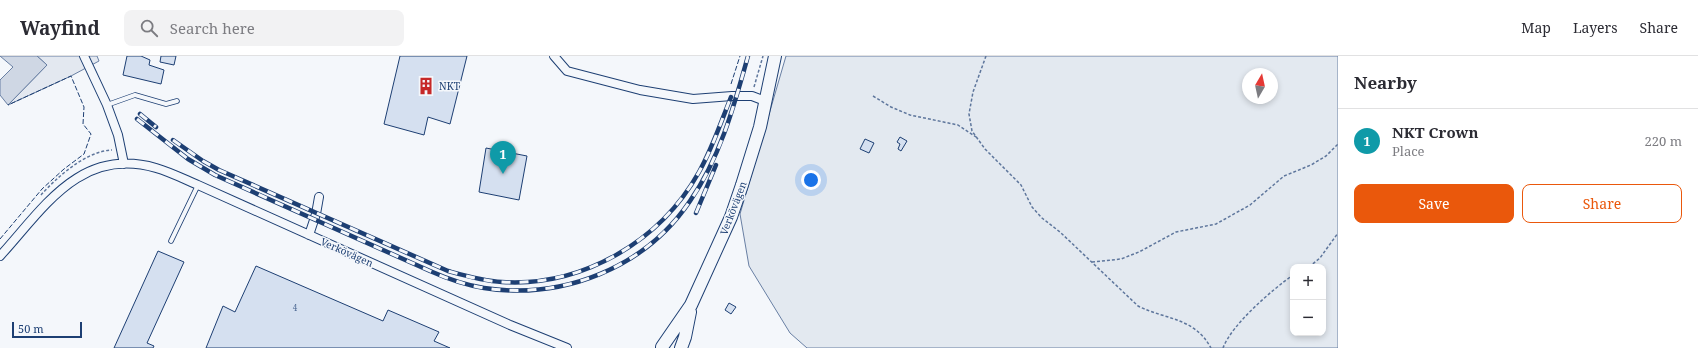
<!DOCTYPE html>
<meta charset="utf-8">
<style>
:root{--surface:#fff;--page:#f2f2f3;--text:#2b2b33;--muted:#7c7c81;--line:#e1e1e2;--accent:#ea580c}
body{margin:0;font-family:"Noto Serif",serif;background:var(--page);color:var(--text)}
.controls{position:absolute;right:12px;bottom:12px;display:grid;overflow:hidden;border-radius:8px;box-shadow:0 2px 6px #0003}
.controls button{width:36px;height:36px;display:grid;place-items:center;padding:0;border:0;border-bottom:1px solid var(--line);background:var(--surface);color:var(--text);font:20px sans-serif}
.compass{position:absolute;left:1242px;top:12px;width:36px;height:36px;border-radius:50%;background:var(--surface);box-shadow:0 2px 6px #0003;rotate:9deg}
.scale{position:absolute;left:12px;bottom:10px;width:70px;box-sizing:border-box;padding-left:4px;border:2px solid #1d3f73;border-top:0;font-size:11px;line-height:14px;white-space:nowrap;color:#1d3f73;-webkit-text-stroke:3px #f4f7fb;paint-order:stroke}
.you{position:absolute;left:811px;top:124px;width:14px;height:14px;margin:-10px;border:3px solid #fff;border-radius:50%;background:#1a73e8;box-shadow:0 0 0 6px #1a73e833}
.badge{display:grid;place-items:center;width:26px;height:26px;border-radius:50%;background:var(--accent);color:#fff;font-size:13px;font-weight:700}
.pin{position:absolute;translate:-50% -33px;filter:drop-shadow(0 1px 2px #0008)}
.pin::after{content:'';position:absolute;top:21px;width:14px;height:12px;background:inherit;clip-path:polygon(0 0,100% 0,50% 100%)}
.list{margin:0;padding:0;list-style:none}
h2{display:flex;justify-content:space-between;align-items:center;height:52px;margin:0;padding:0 16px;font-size:17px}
h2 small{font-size:13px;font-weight:400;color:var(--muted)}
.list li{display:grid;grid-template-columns:26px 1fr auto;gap:12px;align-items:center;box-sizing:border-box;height:64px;padding:0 16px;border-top:1px solid var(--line)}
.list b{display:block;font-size:15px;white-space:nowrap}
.list p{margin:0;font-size:13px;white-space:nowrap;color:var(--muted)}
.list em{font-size:13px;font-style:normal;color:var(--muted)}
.actions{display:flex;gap:8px;padding:12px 16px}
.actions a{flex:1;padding:9px 0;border:1px solid var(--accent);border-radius:8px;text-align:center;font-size:14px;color:var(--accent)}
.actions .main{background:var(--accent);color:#fff}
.icon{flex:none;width:22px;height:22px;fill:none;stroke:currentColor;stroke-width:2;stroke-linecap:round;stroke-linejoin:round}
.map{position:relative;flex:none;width:1338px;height:292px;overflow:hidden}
header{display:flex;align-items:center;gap:24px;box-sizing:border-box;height:56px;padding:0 20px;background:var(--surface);border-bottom:1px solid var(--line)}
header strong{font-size:19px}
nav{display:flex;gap:22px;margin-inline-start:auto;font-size:14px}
.search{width:280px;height:36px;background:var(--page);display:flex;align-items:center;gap:10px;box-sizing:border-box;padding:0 14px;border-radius:8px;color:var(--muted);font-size:15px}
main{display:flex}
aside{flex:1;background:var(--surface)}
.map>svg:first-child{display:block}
.green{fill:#e3e9f0;stroke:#687fa3;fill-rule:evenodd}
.parking{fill:#e3e8f0;stroke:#687fa3}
.water{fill:#cfd7e4;stroke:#687fa3}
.building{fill:#d5e0f0;stroke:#1d3f73}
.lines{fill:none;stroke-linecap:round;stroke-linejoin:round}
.lane-casing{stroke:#1d3f73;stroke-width:5.5}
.street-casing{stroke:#1d3f73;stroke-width:10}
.secondary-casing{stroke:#1d3f73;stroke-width:14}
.path{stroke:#5e769c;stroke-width:1.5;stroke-dasharray:3 2;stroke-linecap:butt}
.lane{stroke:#f4f7fb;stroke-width:4}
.street{stroke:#f4f7fb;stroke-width:8}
.secondary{stroke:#f4f7fb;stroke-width:12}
.rail-casing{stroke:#1d3f73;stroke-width:4.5}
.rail{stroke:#f4f7fb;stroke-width:3;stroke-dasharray:9;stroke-linecap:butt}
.fence{stroke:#1d3f73;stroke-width:1;stroke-dasharray:5 2;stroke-linecap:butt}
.labels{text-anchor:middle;stroke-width:3;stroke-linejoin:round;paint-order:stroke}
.number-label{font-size:8px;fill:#4b6792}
.poi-label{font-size:10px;fill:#1d3f73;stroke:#f4f7fb;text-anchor:start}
.street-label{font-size:10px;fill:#1d3f73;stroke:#f4f7fb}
</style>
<header>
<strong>Wayfind</strong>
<div class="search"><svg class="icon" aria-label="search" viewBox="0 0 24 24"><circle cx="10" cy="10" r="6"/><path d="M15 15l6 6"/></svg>Search here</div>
<nav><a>Map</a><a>Layers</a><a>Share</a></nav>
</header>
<main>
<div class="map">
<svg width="1338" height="292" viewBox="0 0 1338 292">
<rect width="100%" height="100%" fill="#f4f7fb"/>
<path class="green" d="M786 0H1338V292H807L790 277 749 210 740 158ZM1248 18H1272V42H1248ZM1293 211H1323V277H1293Z"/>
<path class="parking" d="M37 0H97L99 5 71 20 8 49 47 9Z"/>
<path class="water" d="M0 0H37L47 9 8 49 0 39V24L13 11Z"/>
<path class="building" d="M127 0H141L150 4 149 9 164 14 161 28 123 19Z
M161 0H176L174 9 160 6Z
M400 0H467L450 68 428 61 424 79 384 68Z
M900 81 907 85 901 95 898 93 900 88 897 86Z
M865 83 874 87 869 97 860 93Z
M486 92 527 100 519 144 479 136Z
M158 195 184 206 147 287 154 290 153 292H114Z
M256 210 383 265 388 254 439 276 434 285 450 292H206L223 250 235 256Z
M729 247 736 251 731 258 725 254Z"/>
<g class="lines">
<g class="lane-casing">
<path id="lane" d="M107 49 135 39 166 48 177 45
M171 185 198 129"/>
</g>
<g class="street-casing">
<path id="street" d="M84 0 107 49 118 79 124 108
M554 0 567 15 640 34 693 43 732 40H752L765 45
M309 179 316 158 319 141
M0 200C43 153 80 90 156 112 170 116 184 123 198 129L510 269 567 292"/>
</g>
<g class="secondary-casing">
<path id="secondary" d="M662 291 691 249 731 161 742 129 760 71 775 0
M681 292 685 281 690 256"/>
</g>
<path class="path" d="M986 0 973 36 969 58 972 75 985 93 1021 129 1032 151 1042 162 1060 176 1138 250C1166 264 1194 261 1211 292
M754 31 763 0
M873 40 891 51 910 59 958 69 976 81
M41 139C57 121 86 95 112 94
M1092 206 1121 203 1139 196 1176 176 1216 168 1250 149 1284 120 1311 109 1326 100 1338 88
M1309 211 1320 202 1338 177
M1223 292C1232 268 1272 234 1293 219"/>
<use href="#lane" class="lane"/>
<use href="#street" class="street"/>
<use href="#secondary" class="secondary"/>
<g class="rail-casing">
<path id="rail" d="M140 58 156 71
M137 63 188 103 215 119 430 215C448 223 465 229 484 232 563 244 645 212 690 145 720 102 734 50 748 0
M173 84 203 105 219 114 448 215C466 220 483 225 502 226 582 231 660 186 699 116 712 93 721 66 731 41
M696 157 716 109"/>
</g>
<use href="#rail" class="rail"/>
<path class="fence" d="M731 28 740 0
M0 183 42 133 64 113 84 98 91 78 83 68 84 51 71 20 8 49"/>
</g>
<defs>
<g id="building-bare" transform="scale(1.38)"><path d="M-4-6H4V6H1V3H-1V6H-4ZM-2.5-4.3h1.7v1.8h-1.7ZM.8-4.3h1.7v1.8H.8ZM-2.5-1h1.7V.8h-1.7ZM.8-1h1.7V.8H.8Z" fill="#c62828" stroke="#f4f7fb" stroke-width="2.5" paint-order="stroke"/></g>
</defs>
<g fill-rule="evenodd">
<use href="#building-bare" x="426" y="30"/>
</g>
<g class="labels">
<g class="number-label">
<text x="295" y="255">4</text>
</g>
<g class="poi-label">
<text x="439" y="34">NKT</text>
</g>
<g class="street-label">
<text transform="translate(733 152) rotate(-69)" y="4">Verkövägen</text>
<text transform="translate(347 196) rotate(24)" y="4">Verkövägen</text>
</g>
</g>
</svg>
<div class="controls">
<button>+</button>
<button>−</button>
</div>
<svg class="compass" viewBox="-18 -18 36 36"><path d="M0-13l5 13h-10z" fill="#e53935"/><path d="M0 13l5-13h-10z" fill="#7c7c81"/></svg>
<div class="scale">50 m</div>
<div class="you"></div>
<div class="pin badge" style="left:503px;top:118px;background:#0f9aa8">1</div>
</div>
<aside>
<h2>Nearby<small></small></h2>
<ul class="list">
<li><span class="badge" style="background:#0f9aa8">1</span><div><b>NKT Crown</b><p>Place</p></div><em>220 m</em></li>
</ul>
<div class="actions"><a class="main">Save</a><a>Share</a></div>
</aside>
</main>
